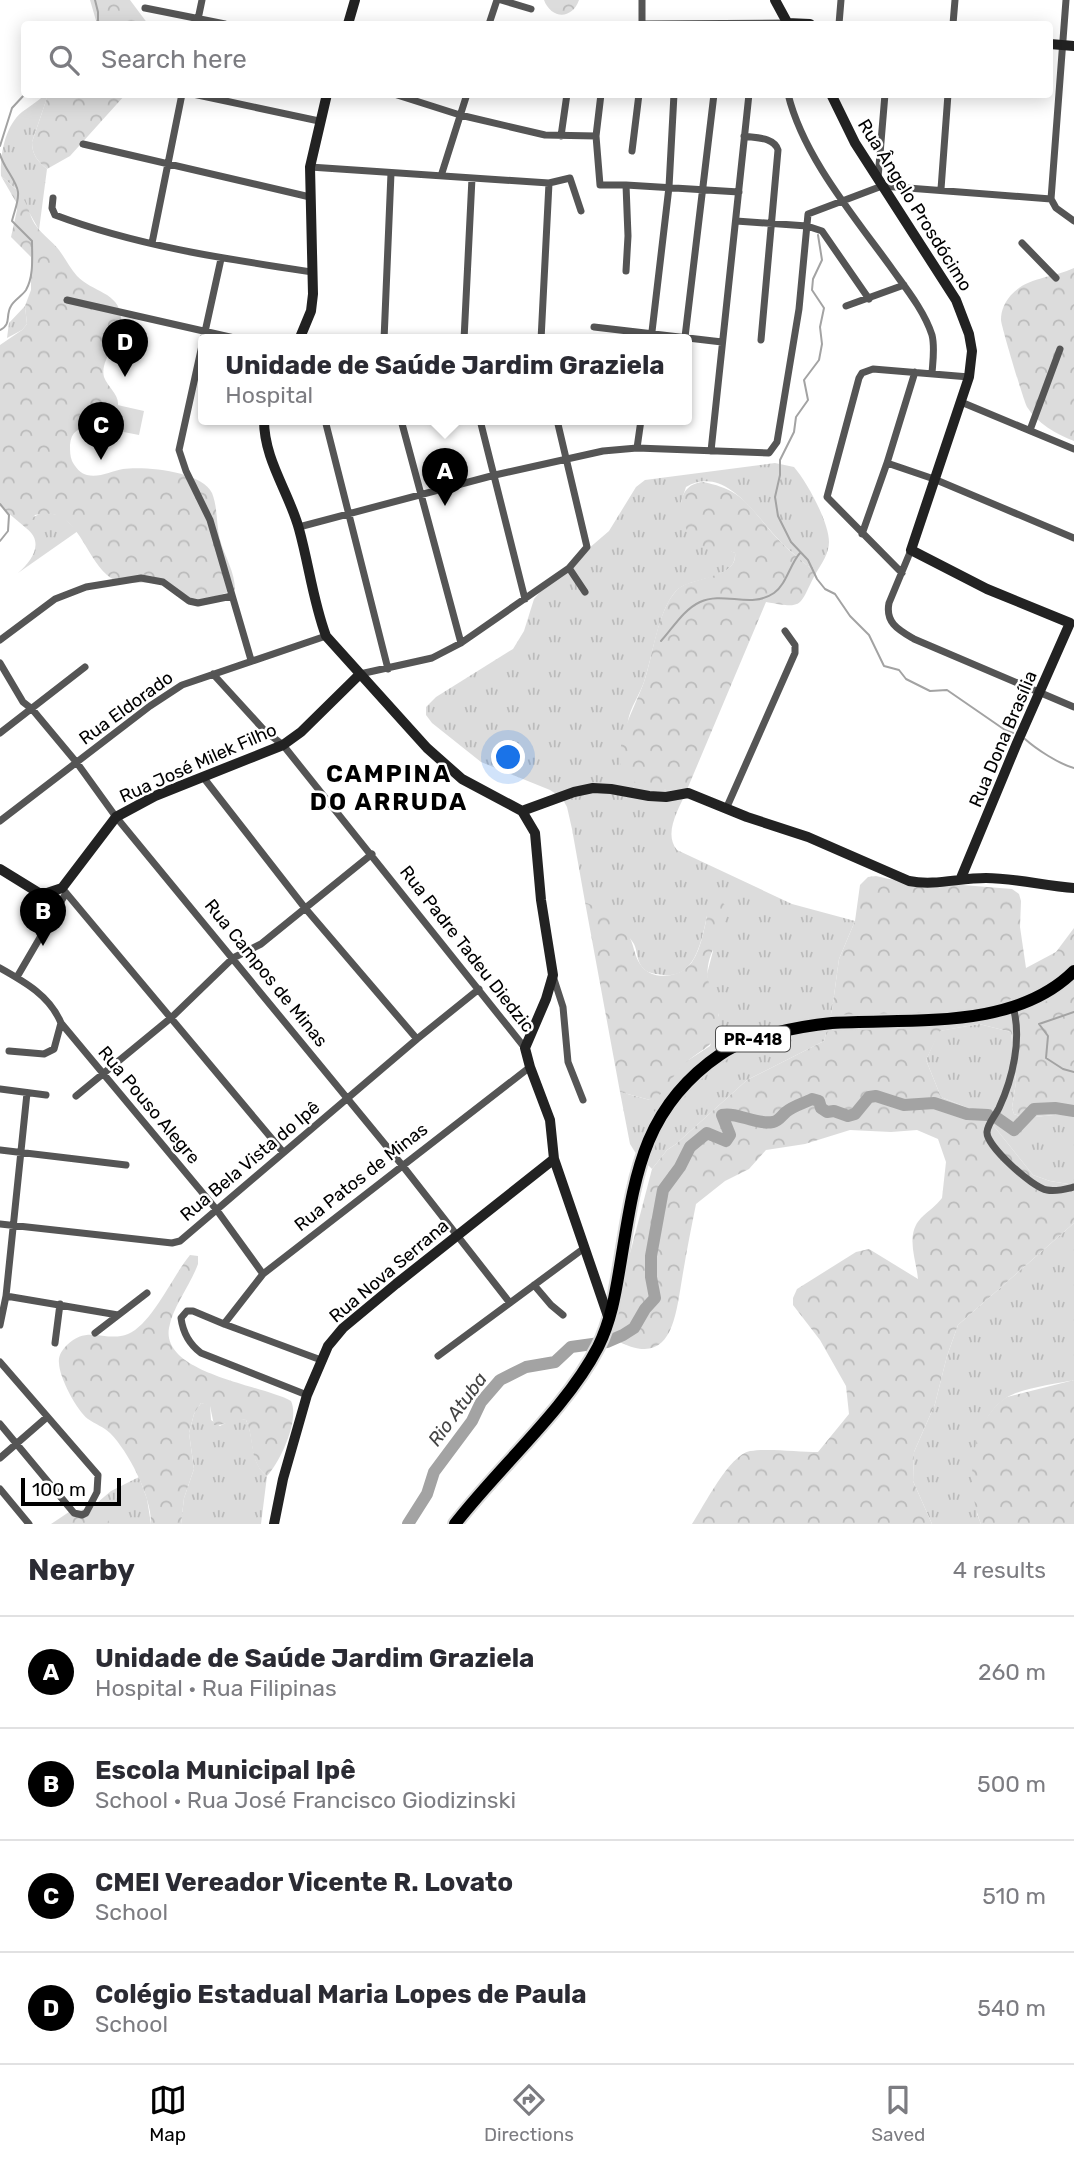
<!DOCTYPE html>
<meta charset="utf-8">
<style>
:root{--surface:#fff;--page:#f2f2f3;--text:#2b2b33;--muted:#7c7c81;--line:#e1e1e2;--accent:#000}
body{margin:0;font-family:Rubik,sans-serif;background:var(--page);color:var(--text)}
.scale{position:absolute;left:21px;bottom:18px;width:100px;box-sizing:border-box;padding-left:7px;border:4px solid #000;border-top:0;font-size:19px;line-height:24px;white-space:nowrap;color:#000;-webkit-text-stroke:5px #fff;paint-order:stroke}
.you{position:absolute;left:509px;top:758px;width:24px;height:24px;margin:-18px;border:5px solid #fff;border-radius:50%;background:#1a73e8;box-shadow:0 0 0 10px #1a73e833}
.badge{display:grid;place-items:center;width:46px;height:46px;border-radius:50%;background:var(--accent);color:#fff;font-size:23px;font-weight:700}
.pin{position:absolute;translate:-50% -58px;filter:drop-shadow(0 2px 4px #0008)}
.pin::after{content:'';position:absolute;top:37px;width:24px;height:21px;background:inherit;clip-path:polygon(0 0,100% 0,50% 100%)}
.popup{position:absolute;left:198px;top:334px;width:494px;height:91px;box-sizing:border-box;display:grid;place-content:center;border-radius:7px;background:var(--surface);filter:drop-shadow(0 2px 5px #0005);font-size:23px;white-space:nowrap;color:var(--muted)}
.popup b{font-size:26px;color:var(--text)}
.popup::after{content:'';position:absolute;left:50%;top:100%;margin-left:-14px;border:14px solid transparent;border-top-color:var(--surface)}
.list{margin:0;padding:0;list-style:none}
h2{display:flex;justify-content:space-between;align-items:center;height:91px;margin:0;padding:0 28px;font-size:30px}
h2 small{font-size:23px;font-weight:400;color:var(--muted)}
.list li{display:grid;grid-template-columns:46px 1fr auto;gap:21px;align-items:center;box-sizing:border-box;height:112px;padding:0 28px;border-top:2px solid var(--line)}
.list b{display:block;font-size:26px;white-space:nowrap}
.list p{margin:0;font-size:23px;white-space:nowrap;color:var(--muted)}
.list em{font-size:23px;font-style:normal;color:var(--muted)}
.icon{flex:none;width:38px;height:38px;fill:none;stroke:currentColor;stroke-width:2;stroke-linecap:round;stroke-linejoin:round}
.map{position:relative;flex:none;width:1074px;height:1524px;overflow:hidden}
.search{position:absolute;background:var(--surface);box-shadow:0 4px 18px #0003;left:21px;right:21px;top:21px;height:77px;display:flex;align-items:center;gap:18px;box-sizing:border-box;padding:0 24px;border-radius:7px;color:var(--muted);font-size:26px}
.sheet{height:539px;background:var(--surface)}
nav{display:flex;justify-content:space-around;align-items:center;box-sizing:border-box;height:98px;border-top:2px solid var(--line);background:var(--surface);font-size:19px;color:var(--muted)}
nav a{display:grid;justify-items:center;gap:4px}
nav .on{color:var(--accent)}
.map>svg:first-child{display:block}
.grass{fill:url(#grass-tufts)}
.forest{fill:url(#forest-crowns)}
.pitch{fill:#dcdcdc}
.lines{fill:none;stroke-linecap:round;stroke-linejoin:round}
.stream{stroke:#a3a3a3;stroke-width:2}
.river{stroke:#a3a3a3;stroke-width:12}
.highway-casing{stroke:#dbdbdb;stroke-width:16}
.street{stroke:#555;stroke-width:7}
.secondary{stroke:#222;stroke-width:10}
.highway{stroke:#000;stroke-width:12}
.labels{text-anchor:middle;stroke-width:5;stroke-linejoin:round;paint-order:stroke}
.shield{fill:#fff;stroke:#4c4c4c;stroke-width:2}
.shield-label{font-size:16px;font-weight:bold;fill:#000}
.street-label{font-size:18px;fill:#000;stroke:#fff}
.water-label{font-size:19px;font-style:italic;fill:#444;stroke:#fff}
.district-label{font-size:24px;font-weight:bold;letter-spacing:2px;fill:#000;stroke:#fff}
</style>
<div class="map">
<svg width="1074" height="1524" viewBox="0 0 1074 1524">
<defs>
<pattern id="grass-tufts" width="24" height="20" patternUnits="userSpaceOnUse" patternTransform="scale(1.75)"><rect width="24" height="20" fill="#dcdcdc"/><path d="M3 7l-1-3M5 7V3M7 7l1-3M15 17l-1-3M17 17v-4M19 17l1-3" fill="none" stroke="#bbb"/></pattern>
<pattern id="forest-crowns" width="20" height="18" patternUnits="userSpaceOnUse" patternTransform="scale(1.75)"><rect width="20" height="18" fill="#dcdcdc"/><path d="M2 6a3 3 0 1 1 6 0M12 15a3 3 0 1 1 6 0" fill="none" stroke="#bbb"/></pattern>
</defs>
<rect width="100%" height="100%" fill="#fff"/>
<path class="grass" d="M45 95H48L32 142C32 154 37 161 47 169L39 230 16 189 1 176C0 154 5 126 22 112 30 106 38 101 45 95Z
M25 306 27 324 22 330 7 338 9 323Z
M775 463 794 467C807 482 829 522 829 542 829 553 822 563 816 573 804 562 790 552 779 540 756 517 726 464 686 487L681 502 712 548 727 549 735 553C737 581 690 576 676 591 658 611 653 655 644 682 640 694 630 708 628 721 625 735 631 765 632 780L667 790 686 792C679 809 663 833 677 850L792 904 855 921 839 959 832 1010 824 1041 747 1080 676 1144 667 1150 652 1169 635 1152 630 1144 620 1092 650 1100 684 1063 710 1046 719 1016 710 991 707 974 713 951 707 916C702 938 696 979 664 975 657 974 649 974 644 969 636 962 638 952 634 944 626 930 600 909 585 902L572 829 567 807 562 798 550 790 481 762 432 723 426 715V707L436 697 513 649 524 631 534 599 545 586 609 531 636 487 645 480Z
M44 512 62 516 78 531 18 573C32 561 45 542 26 528L31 518Z
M979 1024 1011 1032 1016 1082 1012 1108 1014 1114 1024 1118 1074 1113V1185L1050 1181 1033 1175 985 1115 941 1097 926 1060 939 1031Z
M1074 1223V1380C1056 1384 1021 1388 1006 1398 968 1424 977 1474 977 1514L981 1524H932L913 1481 914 1452 935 1404 947 1356 958 1325Z
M201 1403 210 1405 211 1420 220 1426 235 1418 246 1420C255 1438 249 1463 267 1476L261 1524H181L184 1498 194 1469 189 1433 194 1414Z
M139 1477 147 1499 151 1524H110L91 1508 111 1491Z"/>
<path class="forest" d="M90 0H130L148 24H97Z
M544 0H579C572 20 551 19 544 0Z
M48 95H125L70 156 47 169C37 161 32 154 32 142Z
M1 176C9 183 18 190 23 198 29 207 30 219 37 227 43 235 52 241 59 250 65 258 70 268 77 276 92 292 119 292 121 317 124 338 99 359 104 377 108 389 126 398 114 415 103 431 72 418 70 445 70 451 70 456 72 461 75 467 81 474 87 475 99 478 112 471 123 469 144 466 202 471 212 493 218 508 216 524 220 540 225 557 235 572 235 590L197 602C185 596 171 587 158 584 139 579 123 589 107 575 82 552 76 504 35 515L26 528 0 506V345L22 330 27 324 25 306 31 290V257L11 237 17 210 16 202Z
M1074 268V441C1056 434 1037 423 1027 407 1024 402 1001 325 1001 320 1001 310 1005 302 1011 295 1027 277 1053 278 1074 268Z
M703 482C744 490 749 507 775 536 787 550 803 561 816 573 798 607 805 609 766 602L686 792C668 790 631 789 622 770 618 759 621 743 624 733 629 715 638 699 644 682 653 656 657 612 676 591 689 576 738 580 735 553 725 548 713 551 702 546 680 535 668 485 703 482Z
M876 876 889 879 1012 889 1019 894 1021 901 1020 927 1026 968 1056 952 1074 928V1113L1024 1118 1014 1114 1012 1108 1016 1082 1011 1032 979 1024 940 1031 926 1060 941 1097 985 1115 1033 1175 1050 1181 1074 1185V1223L958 1325 947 1356 935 1404 914 1452 913 1481 932 1524H692C704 1506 729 1455 750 1451 768 1448 799 1452 818 1452L849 1414 846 1386 820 1340 793 1305V1298L797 1289 856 1252 869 1249 918 1279C916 1258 905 1235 921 1218 928 1211 936 1206 942 1198L946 1162 938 1139 917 1130 891 1132 850 1130 805 1144 766 1150 749 1169 725 1181 696 1204C691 1229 686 1254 682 1279 675 1320 671 1371 614 1339L610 1330 652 1169 667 1150 676 1144 747 1080 824 1041 832 1010 839 959 855 921 860 885 868 877Z
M720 900 725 905C729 931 712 942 708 966 705 985 717 999 719 1017 723 1045 699 1049 683 1065 673 1075 667 1088 657 1098L650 1100 620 1092 585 902C601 909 617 920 628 934 634 944 634 955 640 964 651 982 681 978 692 962 703 946 704 924 710 906L714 902Z
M190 1255 198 1256V1264C190 1286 173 1306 169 1328 161 1374 263 1385 291 1401 300 1420 280 1462 267 1476 248 1462 255 1439 246 1420 232 1418 226 1426 214 1425L210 1406 201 1403 194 1414 189 1433 194 1469 184 1498 181 1524H151C152 1498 129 1452 110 1433 104 1427 95 1424 88 1419 77 1411 59 1377 59 1363 58 1356 62 1350 67 1345 88 1324 106 1343 128 1334 152 1324 172 1277 190 1255Z
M1074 1380V1524H981C965 1486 969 1421 1007 1397Z
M91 1508 105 1514 110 1524H51L69 1512Z"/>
<path class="pitch" d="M113 404 144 411 139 435 108 429Z"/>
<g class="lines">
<path class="stream" d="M95 0 98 12V24
M0 146 12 108 25 94
M0 154C3 167 17 181 18 192 19 201 14 212 12 221L32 241C32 257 34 276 26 290 22 296 14 300 11 306 5 316 12 324 0 330
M818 235 822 260 813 279 812 290 824 308 820 327 822 344 819 360 804 380 808 400 796 417 794 432 780 460V475L775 497 778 516 791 542 808 560 817 579 825 589 835 594 850 616 869 635 884 666 899 670 906 679 930 691 947 690 1005 730 1013 733
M0 504 9 515 8 531 0 541
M661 641C673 628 683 610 700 602 724 591 751 609 774 593 786 585 790 564 800 553
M1025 739C1036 749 1059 764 1074 768
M1074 1012 1039 1024 1048 1036 1046 1058 1063 1069 1074 1072"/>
<path class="river" d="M997 1118 1014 1130 1034 1109 1055 1108 1074 1111
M408 1524 427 1494 434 1472 472 1421 481 1402 500 1380 526 1367 555 1362 571 1347 607 1342 623 1335 634 1328 645 1309 655 1298 651 1277V1256L663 1190 680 1167 690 1147 707 1133 726 1141 730 1135 722 1115C738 1112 755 1125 773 1122 779 1121 781 1116 786 1112 793 1106 804 1103 812 1099L819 1101 821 1108 827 1112 834 1111 848 1116 855 1114 869 1097 876 1096 904 1105 934 1103 967 1114 988 1115"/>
<g class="highway-casing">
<path id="highway" d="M455 1524C499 1467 566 1409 598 1347 612 1319 616 1290 621 1260 635 1175 643 1107 721 1054 735 1044 753 1039 770 1034 790 1029 811 1025 832 1023 910 1018 1014 1031 1074 971"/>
</g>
<path class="street" d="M501 0 531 9
M642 0V24
M145 8 225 24
M197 24 202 0
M489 24 497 0
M642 24 787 23
M839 24 841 0
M953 24 955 0
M193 94 319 121
M394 94 460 115 545 135 596 136
M601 94 596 136 600 185H626L739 192
M788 94C803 156 853 215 890 266 904 286 924 310 932 335 935 347 933 360 932 373
M561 136 567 94
M744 136C756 138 774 137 778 150L761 340
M83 144 310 197
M632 151 639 94
M310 167 549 183 570 178 581 211
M441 176 467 94
M878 178 885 94
M941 189 948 94
M53 198 52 208 55 215C137 246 226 259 312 272
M1051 199 1066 0
M1051 199 1056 208 1074 221
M736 221 807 226 822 231 869 299
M152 243 182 94
M1022 243 1056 278
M221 259 179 450 186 471 210 520 251 660
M626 271 628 236 626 185
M67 300 243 340
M846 306 904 285
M594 327 722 342
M685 337 714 94
M384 340 391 173
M464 340 472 178
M541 340 549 183
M651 340 669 187 674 94
M961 402 1074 449
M325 420 388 669
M401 420 461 643
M480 420 525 599
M1030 430 1060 349
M637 448 641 420
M711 451 749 94
M887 463 934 479 1074 538
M299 527 495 475 603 451 637 448 769 453 777 442 799 309 808 214 882 186 1051 199
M862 534 887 463 915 372
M911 550 889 603C885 623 899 630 914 639L1074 707
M569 568 585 592
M902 573 827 497 859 378 862 373 873 369 969 377
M0 640 55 599 86 587 141 578 163 582 189 601 198 603 232 596
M0 663 23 702 32 709 77 763 116 817 402 1165 510 1303
M213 674 265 731 283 745 525 1048
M360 674 432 658 461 643 569 568 587 547 557 420
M0 733 85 667
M203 777 305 908 417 1039
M726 809 795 653V645L785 631
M0 821 150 706 182 685 326 636
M62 888 283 1152
M47 893 51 908 50 918
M0 968C25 982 50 996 61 1023L216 1209 263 1274
M553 976 563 1007 568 1062 583 1100
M17 977 66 893
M1013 1007C1022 1038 1013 1078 999 1108 995 1116 988 1123 987 1132 986 1146 1033 1188 1047 1190 1056 1192 1066 1189 1074 1187
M9 1051 44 1054 54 1049 61 1023
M0 1089 46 1095
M76 1096 172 1017 233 958 261 944 372 854
M0 1150 126 1165
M0 1224 172 1243 180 1241 417 1039 479 989
M534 1285 551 1305 563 1315
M6 1296 118 1315
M224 1324 263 1274 530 1067
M0 1325 6 1296 27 1093
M95 1333 147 1293
M55 1343 60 1304
M438 1356 583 1249
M0 1362 98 1475 97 1492 86 1513 82 1515 74 1513 0 1424
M307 1395 201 1353C189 1344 183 1333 181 1318L187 1311H193L224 1324 321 1360
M0 1458 46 1418
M0 1489 29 1524"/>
<path class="secondary" d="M775 0 788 24
M787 23 810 24
M348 24 355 0
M1050 44 1074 46
M831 94 855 143 956 300 969 334 972 351 969 377 911 550 987 589 1070 623 1017 743 961 878
M299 340 311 311 313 294 310 167 327 94
M264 420C264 460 289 492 299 529 309 565 313 601 326 636L427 748 462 779 522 811 535 833 541 900 553 975 546 999 525 1048 530 1067 550 1120 554 1159 609 1319
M522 811 574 792 593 788 611 789 649 796 666 797 688 793 747 817 808 837 909 881C935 886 959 878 986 878 1015 878 1045 886 1074 888
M0 869 39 893H47L62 888 116 817 155 796 283 745 301 732 360 674
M274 1524 283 1479 307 1395 328 1346 343 1328 396 1284 554 1159"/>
<use href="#highway" class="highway"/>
</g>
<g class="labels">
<rect class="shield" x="716" y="1026.5" width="74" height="25" rx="5"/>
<g class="shield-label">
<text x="753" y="1045">PR-418</text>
</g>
<g class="street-label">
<text transform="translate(915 205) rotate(58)" y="6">Rua Ângelo Prosdócimo</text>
<text transform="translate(126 708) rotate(-36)" y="6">Rua Eldorado</text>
<text transform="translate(1003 739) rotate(-67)" y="6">Rua Dona Brasília</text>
<text transform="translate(198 763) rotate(-24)" y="6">Rua José Milek Filho</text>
<text transform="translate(467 949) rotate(52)" y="6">Rua Padre Tadeu Diedzic</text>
<text transform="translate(266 973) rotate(51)" y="6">Rua Campos de Minas</text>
<text transform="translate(149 1105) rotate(50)" y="6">Rua Pouso Alegre</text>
<text transform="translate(250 1161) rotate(-40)" y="6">Rua Bela Vista do Ipê</text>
<text transform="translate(361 1177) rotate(-38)" y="6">Rua Patos de Minas</text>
<text transform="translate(389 1271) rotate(-40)" y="6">Rua Nova Serrana</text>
</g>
<g class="water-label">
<text transform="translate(457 1409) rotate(-54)" y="7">Rio Atuba</text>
</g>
<g class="district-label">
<text x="389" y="782">CAMPINA<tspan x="389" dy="28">DO ARRUDA</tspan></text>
</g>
</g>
</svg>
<div class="scale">100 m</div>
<div class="you"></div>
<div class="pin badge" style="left:445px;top:506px">A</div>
<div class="popup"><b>Unidade de Saúde Jardim Graziela</b>Hospital</div>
<div class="pin badge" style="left:43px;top:946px">B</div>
<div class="pin badge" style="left:101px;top:460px">C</div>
<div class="pin badge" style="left:125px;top:377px">D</div>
<div class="search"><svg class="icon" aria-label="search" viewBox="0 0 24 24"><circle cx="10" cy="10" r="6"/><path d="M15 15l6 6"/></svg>Search here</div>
</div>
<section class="sheet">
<h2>Nearby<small>4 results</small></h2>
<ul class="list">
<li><span class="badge">A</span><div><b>Unidade de Saúde Jardim Graziela</b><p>Hospital · Rua Filipinas</p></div><em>260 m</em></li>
<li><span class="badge">B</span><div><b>Escola Municipal Ipê</b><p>School · Rua José Francisco Giodizinski</p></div><em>500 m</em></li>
<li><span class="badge">C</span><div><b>CMEI Vereador Vicente R. Lovato</b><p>School</p></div><em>510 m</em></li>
<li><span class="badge">D</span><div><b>Colégio Estadual Maria Lopes de Paula</b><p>School</p></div><em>540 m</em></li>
</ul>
</section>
<nav>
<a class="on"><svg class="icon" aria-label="map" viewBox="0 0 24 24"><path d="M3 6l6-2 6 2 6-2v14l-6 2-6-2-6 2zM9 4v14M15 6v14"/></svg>Map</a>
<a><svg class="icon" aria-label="directions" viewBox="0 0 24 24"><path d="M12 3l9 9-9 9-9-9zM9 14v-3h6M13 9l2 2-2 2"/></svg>Directions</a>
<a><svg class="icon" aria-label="saved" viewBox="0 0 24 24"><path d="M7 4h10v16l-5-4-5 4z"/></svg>Saved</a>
</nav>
